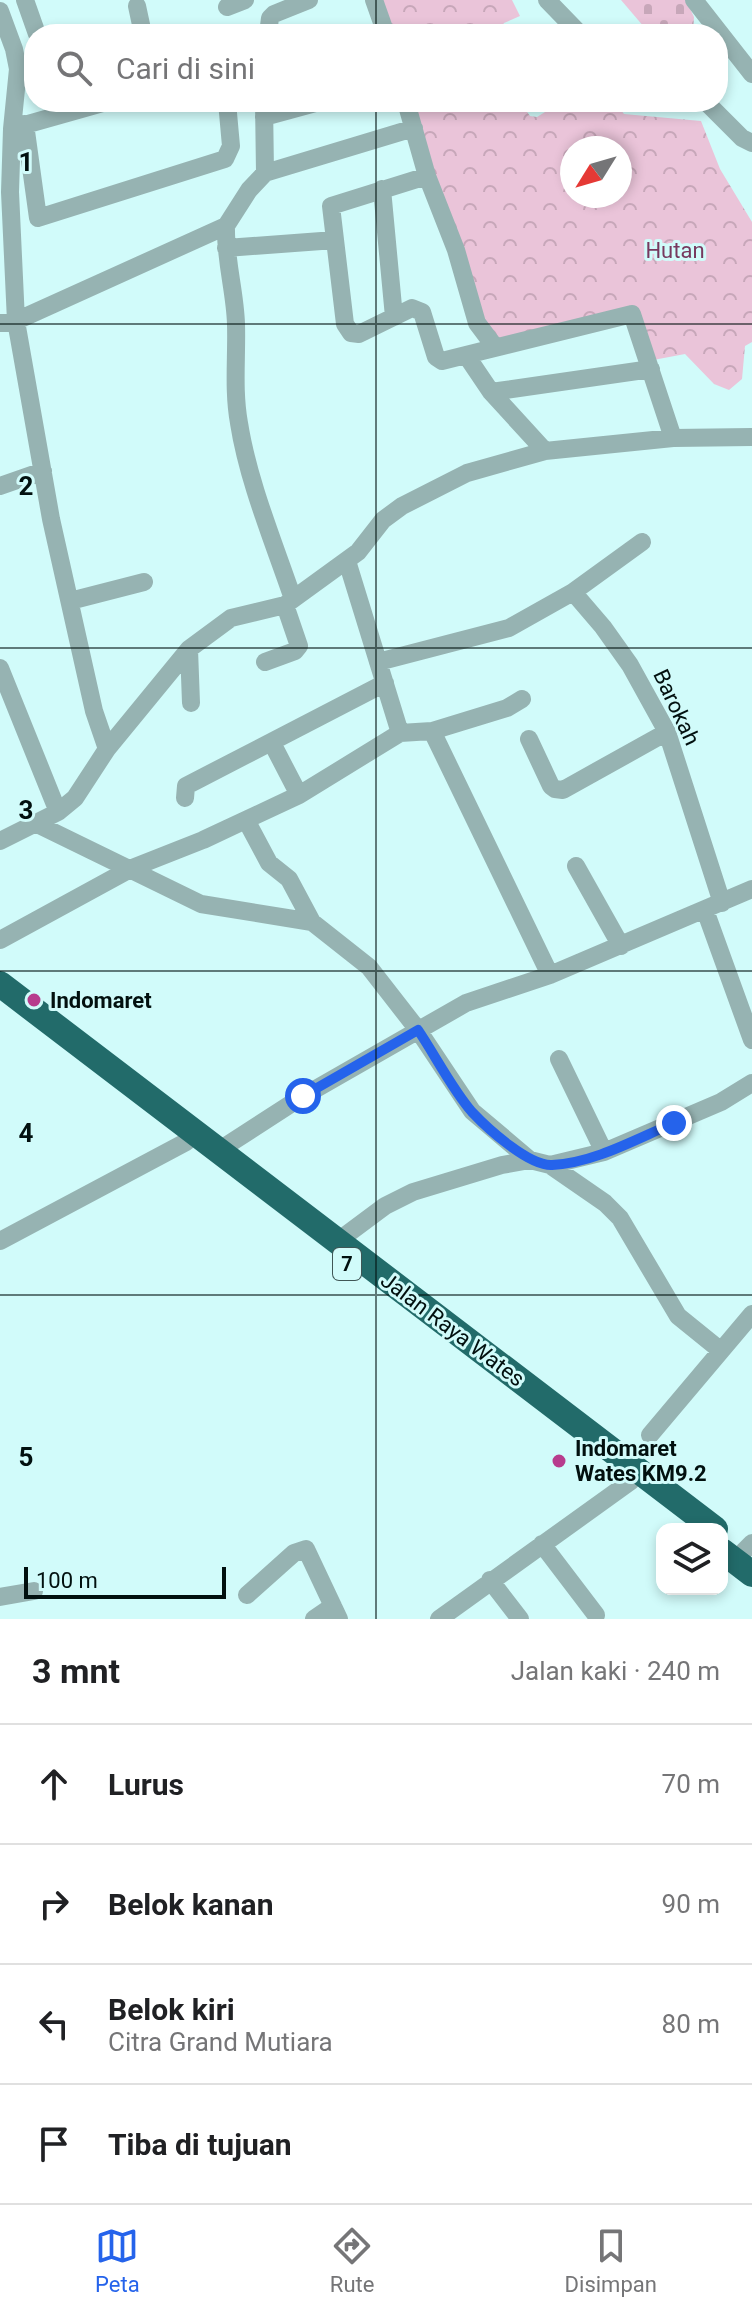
<!DOCTYPE html>
<html lang="id">
<meta charset="utf-8">
<style>
:root{--surface:#fff;--page:#f2f2f2;--text:#202124;--muted:#757577;--line:#e0e0e0;--accent:#2563eb}
body{margin:0;font-family:Roboto,sans-serif;background:var(--page);color:var(--text)}
.controls{position:absolute;right:24px;bottom:24px;display:grid;overflow:hidden;border-radius:16px;box-shadow:0 4px 12px #0003}
.controls button{width:72px;height:72px;display:grid;place-items:center;padding:0;border:0;border-bottom:2px solid var(--line);background:var(--surface);color:var(--text);font:40px sans-serif}
.compass{position:absolute;left:560px;top:136px;width:72px;height:72px;border-radius:50%;background:var(--surface);box-shadow:0 4px 12px #0003;rotate:233deg}
.scale{position:absolute;left:24px;bottom:20px;width:202px;box-sizing:border-box;padding-left:8px;border:4px solid #02100f;border-top:0;font-size:22px;line-height:28px;white-space:nowrap;color:#02100f;-webkit-text-stroke:6px #d1fbfa;paint-order:stroke}
.stop{position:absolute;width:24px;height:24px;margin:-18px;border:6px solid #2563eb;border-radius:50%;background:#fff}
.stop.end{background:#2563eb;border-color:#fff;box-shadow:0 2px 8px #0008}
.list{margin:0;padding:0;list-style:none}
h2{display:flex;justify-content:space-between;align-items:center;height:104px;margin:0;padding:0 32px;font-size:34px}
h2 small{font-size:26px;font-weight:400;color:var(--muted)}
.list li{display:grid;grid-template-columns:52px 1fr auto;gap:24px;align-items:center;box-sizing:border-box;height:120px;padding:0 32px;border-top:2px solid var(--line)}
.list b{display:block;font-size:30px;white-space:nowrap}
.list p{margin:0;font-size:26px;white-space:nowrap;color:var(--muted)}
.list em{font-size:26px;font-style:normal;color:var(--muted)}
.icon{flex:none;width:44px;height:44px;fill:none;stroke:currentColor;stroke-width:2;stroke-linecap:round;stroke-linejoin:round}
.map{position:relative;flex:none;width:752px;height:1619px;overflow:hidden}
.search{position:absolute;background:var(--surface);box-shadow:0 4px 12px #0003;left:24px;right:24px;top:24px;height:88px;display:flex;align-items:center;gap:20px;box-sizing:border-box;padding:0 28px;border-radius:32px;color:var(--muted);font-size:30px}
.sheet{height:584px;background:var(--surface)}
nav{display:flex;justify-content:space-around;align-items:center;box-sizing:border-box;height:112px;border-top:2px solid var(--line);background:var(--surface);font-size:22px;color:var(--muted)}
nav a{display:grid;justify-items:center;gap:4px}
nav .on{color:var(--accent)}
.map>svg:first-child{display:block}
.forest{fill:url(#forest-crowns);fill-rule:evenodd}
.cemetery{fill:url(#cemetery-stones)}
.lines{fill:none;stroke-linecap:round;stroke-linejoin:round}
.minor{stroke:#96b3b2;stroke-width:18}
.highway{stroke:#226b6a;stroke-width:26}
.route{stroke:#2563eb;stroke-width:10}
.grid{fill:none;stroke:#02100f;stroke-width:2;stroke-opacity:0.55}
.poi-dot{fill:#b73c8d;stroke:#d1fbfa;stroke-width:3}
.labels{text-anchor:middle;stroke-width:6;stroke-linejoin:round;paint-order:stroke}
.shield{fill:#d1fbfa;stroke:#405656;stroke-width:2}
.shield-label{font-size:20px;font-weight:bold;fill:#02100f}
.park-label{font-size:22px;fill:#77395f;stroke:#d1fbfa}
.street-label{font-size:22px;fill:#02100f;stroke:#d1fbfa}
.poi-label{font-size:22px;font-weight:bold;fill:#02100f;stroke:#d1fbfa;text-anchor:start}
.grid-label{font-size:26px;text-anchor:middle;font-weight:bold;fill:#02100f;stroke:#d1fbfa;stroke-width:6;stroke-linejoin:round;paint-order:stroke}
</style>
<div class="map">
<svg width="752" height="1619" viewBox="0 0 752 1619">
<defs>
<pattern id="forest-crowns" width="20" height="18" patternUnits="userSpaceOnUse" patternTransform="scale(2)"><rect width="20" height="18" fill="#eac4d9"/><path d="M2 6a3 3 0 1 1 6 0M12 15a3 3 0 1 1 6 0" fill="none" stroke="#c7a7b9"/></pattern>
<pattern id="cemetery-stones" width="16" height="16" patternUnits="userSpaceOnUse" patternTransform="scale(2)"><rect width="16" height="16" fill="#eac4d9"/><path d="M2 7V4a2 2 0 0 1 4 0v3zM10 15v-3a2 2 0 0 1 4 0v3z" fill="#c7a7b9"/></pattern>
</defs>
<rect width="100%" height="100%" fill="#d1fbfa"/>
<path class="forest" d="M377 0H512L520 16 504 23 497 34H386Z
M405 102H520L530 116 537 117 561 102H615L624 114 701 121 720 169 752 222V342L745 346 742 379 729 390 714 384 685 354 648 361 635 317 495 347ZM572 148H620V196H572Z"/>
<path class="cemetery" d="M621 0H686L694 17 693 34H650Z"/>
<g class="lines">
<path class="minor" d="M25 0 37 34
M374 0 386 34
M547 0 580 34
M694 0 752 74
M137 6 143 34
M227 7 245 0
M0 11 14 49 18 69 12 129 10 192 16 321 51 519 94 711 107 749
M268 34 270 18 274 14 309 0
M406 102 427 176 456 250 477 323 495 347
M706 102 742 138 752 143
M264 117 319 102
M25 124 38 218 225 159 231 146 227 102
M14 128 106 102
M265 173 414 128
M427 176 331 206 345 324 351 333 359 334 412 308 422 312 436 357 442 361 466 355 491 392 545 451
M382 189 394 317
M226 226C225 260 235 291 236 324 237 357 233 390 239 423 248 481 274 543 293 599
M226 248 335 240
M0 323 16 321 226 226 249 190 265 173 264 102
M466 355 632 314 673 438
M491 392 651 369
M0 486 43 471
M347 561 400 733
M573 592 603 627 630 665 667 732 722 903
M70 601 144 582
M189 649 191 703
M265 662 295 651 299 646 285 605
M378 662 509 628 573 592 642 542
M0 668 58 812
M432 731 507 708 522 699
M529 739 551 786 555 789 563 790 667 732
M272 743 299 795
M185 798 186 786 385 683
M246 820 269 863 289 879 312 922
M37 824 201 904 312 922 369 967 418 1030 472 1111 530 1160
M0 841 58 812 75 798 107 749 189 649 231 618 285 605 358 552 383 520 402 506 467 473 545 451 673 438 752 437
M576 866 621 946
M705 910 752 1040
M0 940 132 868 203 840 299 795 400 733 432 731 550 975
M559 1059 604 1152
M218 1151 300 1098 466 1003 550 975 752 889
M550 1165 605 1203 620 1218 678 1316 720 1350
M0 1241 186 1142
M338 1241 385 1206 413 1192 502 1165 530 1160 550 1165 604 1152 721 1102 752 1083
M650 1435 752 1314
M542 1544 596 1615
M744 1551 752 1543
M490 1580 520 1619
M247 1595 294 1553 306 1549 339 1619
M0 1597 34 1591
M314 1619 333 1606
M439 1619 631 1481"/>
<path class="highway" d="M0 984 715 1529
M722 1551 752 1574"/>
</g>
<g class="lines">
<path class="route" d="M303 1096 418 1030C435 1055 452 1089 472 1112 488 1129 529 1166 552 1165 594 1163 636 1139 674 1123"/>
</g>
<path class="grid" d="M376 0V34M376 102V1619M0 324H752M0 648H752M0 971H752M0 1295H752"/>
<g class="poi-dot">
<circle cx="34" cy="1000" r="8"/>
<circle cx="559" cy="1461" r="8"/>
</g>
<g class="labels">
<rect class="shield" x="333" y="1248" width="28" height="32" rx="6"/>
<g class="shield-label">
<text x="347" y="1271">7</text>
</g>
<g class="park-label">
<text x="675" y="258">Hutan</text>
</g>
<g class="street-label">
<text transform="translate(677 707) rotate(65)" y="8">Barokah</text>
<text transform="translate(453 1329) rotate(37)" y="8">Jalan Raya Wates</text>
</g>
<g class="poi-label">
<text x="50" y="1008">Indomaret</text>
<text x="575" y="1456">Indomaret<tspan x="575" dy="25">Wates KM9.2</tspan></text>
</g>
</g>
<g class="grid-label">
<text x="26" y="171">1</text>
<text x="26" y="495">2</text>
<text x="26" y="819">3</text>
<text x="26" y="1142">4</text>
<text x="26" y="1466">5</text>
</g>
</svg>
<div class="controls">
<button><svg class="icon" aria-label="layers" viewBox="0 0 24 24"><path d="M12 4l9 5-9 5-9-5zM3 14l9 5 9-5"/></svg></button>
</div>
<svg class="compass" viewBox="-18 -18 36 36"><path d="M0-13l5 13h-10z" fill="#e53935"/><path d="M0 13l5-13h-10z" fill="#757577"/></svg>
<div class="scale">100 m</div>
<div class="stop" style="left:303px;top:1096px"></div>
<div class="stop end" style="left:674px;top:1123px"></div>
<div class="search"><svg class="icon" aria-label="search" viewBox="0 0 24 24"><circle cx="10" cy="10" r="6"/><path d="M15 15l6 6"/></svg>Cari di sini</div>
</div>
<section class="sheet">
<h2>3 mnt<small>Jalan kaki · 240 m</small></h2>
<ul class="list">
<li><svg class="icon" aria-label="ahead" viewBox="0 0 24 24"><path d="M12 20V5M6 11l6-6 6 6"/></svg><div><b>Lurus</b></div><em>70 m</em></li>
<li><svg class="icon" aria-label="right" viewBox="0 0 24 24"><path d="M7 20v-9h11M14 6l5 5-5 5"/></svg><div><b>Belok kanan</b></div><em>90 m</em></li>
<li><svg class="icon" aria-label="left" viewBox="0 0 24 24"><path d="M17 20v-9H6M10 6l-5 5 5 5"/></svg><div><b>Belok kiri</b><p>Citra Grand Mutiara</p></div><em>80 m</em></li>
<li><svg class="icon" aria-label="arrive" viewBox="0 0 24 24"><path d="M6 21V4h12l-3 4 3 4H6"/></svg><div><b>Tiba di tujuan</b></div></li>
</ul>
</section>
<nav>
<a class="on"><svg class="icon" aria-label="map" viewBox="0 0 24 24"><path d="M3 6l6-2 6 2 6-2v14l-6 2-6-2-6 2zM9 4v14M15 6v14"/></svg>Peta</a>
<a><svg class="icon" aria-label="directions" viewBox="0 0 24 24"><path d="M12 3l9 9-9 9-9-9zM9 14v-3h6M13 9l2 2-2 2"/></svg>Rute</a>
<a><svg class="icon" aria-label="saved" viewBox="0 0 24 24"><path d="M7 4h10v16l-5-4-5 4z"/></svg>Disimpan</a>
</nav>
